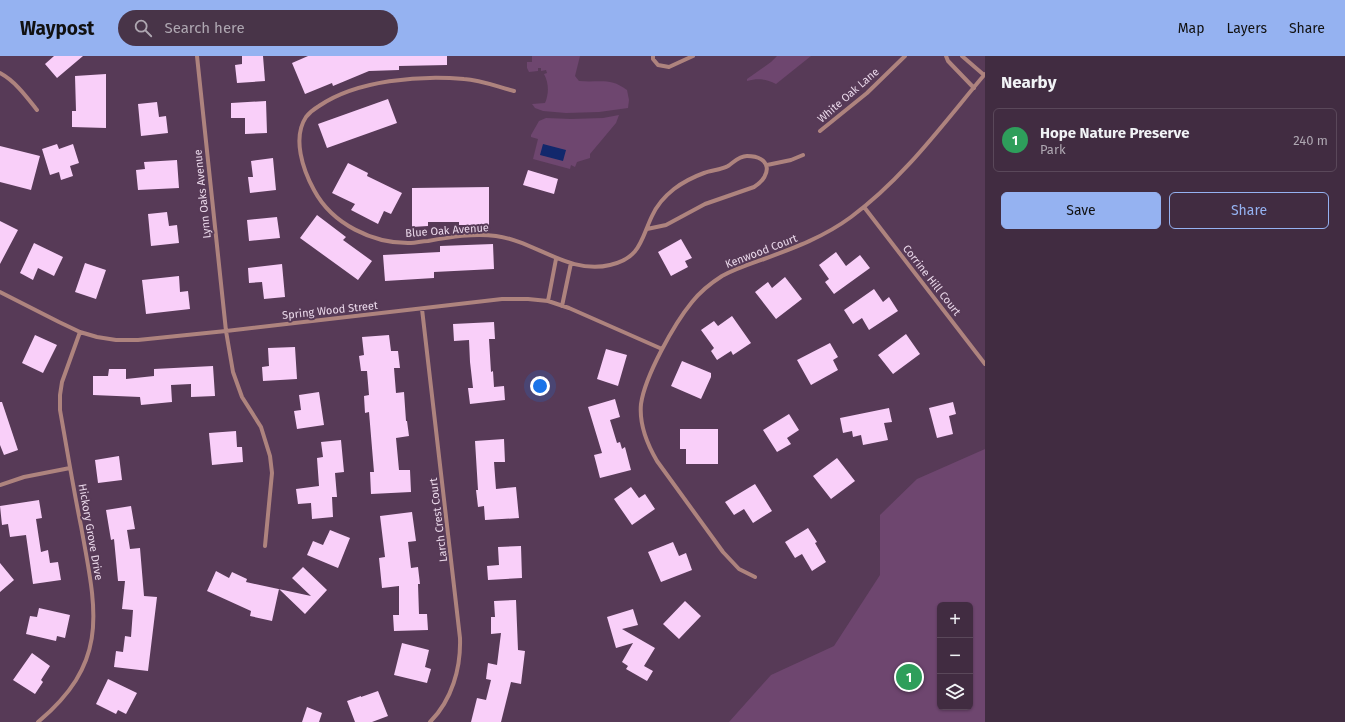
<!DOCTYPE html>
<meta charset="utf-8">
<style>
:root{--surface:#412c41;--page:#483448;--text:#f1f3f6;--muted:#aea7b1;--line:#5a485a;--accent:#95b2f1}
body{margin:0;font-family:"Fira Sans",sans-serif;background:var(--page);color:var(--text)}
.controls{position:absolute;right:12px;bottom:12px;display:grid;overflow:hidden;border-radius:6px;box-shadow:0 1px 3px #0004}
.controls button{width:36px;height:36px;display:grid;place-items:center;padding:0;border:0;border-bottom:1px solid var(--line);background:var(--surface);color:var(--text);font:20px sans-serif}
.you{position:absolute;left:540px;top:330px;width:14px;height:14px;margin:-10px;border:3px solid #fff;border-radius:50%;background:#1a73e8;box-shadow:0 0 0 6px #1a73e833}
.badge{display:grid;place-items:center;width:26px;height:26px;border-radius:50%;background:var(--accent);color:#fff;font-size:13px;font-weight:700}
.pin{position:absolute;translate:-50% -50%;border:2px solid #fff;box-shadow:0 1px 4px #0006}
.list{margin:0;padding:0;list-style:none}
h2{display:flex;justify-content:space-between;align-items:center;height:52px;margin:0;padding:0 16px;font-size:17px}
h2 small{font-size:13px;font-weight:400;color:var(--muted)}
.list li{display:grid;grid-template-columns:26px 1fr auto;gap:12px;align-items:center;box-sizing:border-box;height:64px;margin:0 8px 8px;padding:0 8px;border:1px solid var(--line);border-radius:6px}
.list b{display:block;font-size:15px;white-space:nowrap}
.list p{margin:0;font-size:13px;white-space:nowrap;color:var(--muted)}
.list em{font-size:13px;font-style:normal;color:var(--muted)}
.actions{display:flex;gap:8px;padding:12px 16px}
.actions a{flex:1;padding:9px 0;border:1px solid var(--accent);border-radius:6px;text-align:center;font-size:14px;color:var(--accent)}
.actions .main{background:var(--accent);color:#111}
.icon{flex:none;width:22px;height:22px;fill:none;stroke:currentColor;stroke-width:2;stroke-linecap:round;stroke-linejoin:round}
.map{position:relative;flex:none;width:985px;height:666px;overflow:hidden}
header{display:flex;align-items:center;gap:24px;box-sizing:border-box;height:56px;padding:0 20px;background:var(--accent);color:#111}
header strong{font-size:19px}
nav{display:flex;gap:22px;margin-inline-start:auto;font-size:14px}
.search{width:280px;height:36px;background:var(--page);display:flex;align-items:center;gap:10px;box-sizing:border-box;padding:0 14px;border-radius:22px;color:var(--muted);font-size:15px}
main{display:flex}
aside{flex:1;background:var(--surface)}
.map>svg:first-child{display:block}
.green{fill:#6e466f;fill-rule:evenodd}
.water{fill:#12286c}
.building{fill:#f9cff9}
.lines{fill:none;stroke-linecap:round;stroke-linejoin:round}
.minor{stroke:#ae837e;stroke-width:4}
.labels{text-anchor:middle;stroke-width:4;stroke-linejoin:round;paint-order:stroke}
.street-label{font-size:11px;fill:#ead8ea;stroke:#573a57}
</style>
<header>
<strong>Waypost</strong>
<div class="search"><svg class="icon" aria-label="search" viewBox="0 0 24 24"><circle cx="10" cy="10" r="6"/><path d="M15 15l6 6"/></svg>Search here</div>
<nav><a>Map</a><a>Layers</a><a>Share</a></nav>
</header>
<main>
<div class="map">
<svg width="985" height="666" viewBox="0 0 985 666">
<rect width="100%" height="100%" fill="#573a57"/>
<path class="green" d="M532 0H580L575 20 579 25C599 27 610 21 627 34L629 44 628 52 599 56 566 57 543 55 535 52 532 48 545 47C549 38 549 27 544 18L547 17 546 14 541 15V12H538V15L529 16 527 12V6H532Z
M777 0H811L776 28C766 23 758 22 747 25V23L771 6Z
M619 59 616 67 590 98V102L577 106 575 111 571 109 570 113 533 103 538 83 531 81V79L539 65 546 62 571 63 603 62Z
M985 393V666H729L771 619 834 590 880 519V459L917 423ZM940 549H970V651H940Z"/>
<path class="water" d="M543 88 566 94 563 105 540 99Z"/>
<path class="building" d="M54 0H83L57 22 45 8Z
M242 0H263L265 25 237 27 235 9 242 8Z
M308 0H447V9L399 10V14L369 15 333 30 332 27 305 38 292 7Z
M106 18V72L72 71V55H76L75 20Z
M388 43 397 67 327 92 318 68Z
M266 45 267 77 245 78V62H231V47Z
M157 46 159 61 166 60 168 77 141 80 138 48Z
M57 88 59 93 73 88 79 107 70 110 73 120 61 124 59 116 50 119 42 93Z
M0 90 40 100 31 134 0 126Z
M273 102 276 134 250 137 248 121H253L251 105Z
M177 104 179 132 138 134 136 114 145 113 144 106Z
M348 107 368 117 367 120 402 137 391 158 384 155 378 168 351 154 355 148 332 137Z
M528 114 558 123 554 138 523 129Z
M489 131V169H459V166H428V170L412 171V132Z
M167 156 169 170 177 169 179 187 151 190 148 158Z
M317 159 346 181 343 184 372 205 358 224 300 182Z
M277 161 280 182 249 185 247 164Z
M0 165 18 174 0 208Z
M681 183 692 202 685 205 688 211 671 220 658 196Z
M34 187 63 201 54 220 38 212 33 224 20 217Z
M493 188 494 213 434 216V222L385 225 383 199 440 196V190Z
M836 196 846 210 860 199 870 212 834 238 825 226 829 223 819 209Z
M85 207 106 214 96 243 75 236Z
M282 208 285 241 264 243 262 226 249 227 248 212Z
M179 220 180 236 188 235 190 253 146 258 142 224Z
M785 221 802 243 776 263 755 236 768 226 772 232Z
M874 233 883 246 889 241 898 255 869 274 862 262 853 268 844 254Z
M732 260 751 287 733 299 731 295 717 304 711 295 714 292 701 274 714 265 718 270Z
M494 266 495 283H489L491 316 493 315 494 331 504 330 505 344 470 348 468 332H473L470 306 469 284 454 285 453 268Z
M906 278 920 298 893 318 878 299Z
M35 279 57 289 43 317 22 307Z
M389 279 391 295H398L400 312H394L396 337 404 336 406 365H407L409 380 396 382 399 414H410L411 436 371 438 370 416H374L369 356 365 357 364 340 369 339 367 315H361L359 300 364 299 362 281Z
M830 287 838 301 833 304 838 314 811 329 797 304Z
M295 291 297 323 263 325 262 311 269 310 268 292Z
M606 293 627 299 618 330 597 323Z
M682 305 711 317V321L701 343 671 330Z
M213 310 215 340 191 341V328L171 329 172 346 141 349 140 341 93 339V320H108L109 313H126V323L154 320V313Z
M319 336 324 369 297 373 294 355 301 354 299 339Z
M615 343 620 361 610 364 617 387 620 386 622 393 625 391 631 414 600 422 594 399 602 397 588 351Z
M0 346H2L18 394 4 399 0 389Z
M953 346 956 358 949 360 953 378 937 382 929 352Z
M889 352 892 366 884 367 888 384 863 389 861 379 853 381 852 375 843 377 840 362Z
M789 358 799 374 787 382 791 388 777 396 763 374Z
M680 373H718V408H686V393H680Z
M236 375 237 391H242L243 406 212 409 209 377Z
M504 383 505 406H494L496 433 516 431 519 462 485 464 484 450 478 451 476 434H478L475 385Z
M341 384 344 416 335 417 337 441H332L333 461 312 463 311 447 298 448 296 433 319 430 317 402 323 401 321 386Z
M119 400 122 424 98 427 95 404Z
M837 402 855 425 831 443 813 420Z
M755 428 772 455 753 467 744 453 734 459 725 446Z
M631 431 639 442 645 438 655 453 632 469 614 443Z
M39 444 42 462 36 463 41 496 48 494 50 507 58 506 61 524 33 528 26 479 10 481 8 468 2 469 0 450Z
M131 450 135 473 127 474 130 493 140 492 144 540 157 541 148 615 114 611 116 595 123 596 125 580 131 581 133 554 122 553 125 525H118L114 483 111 484 106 454Z
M412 456 416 485 408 486 411 512 418 511 420 528H418L419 558H427L428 574 394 575 393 559H399V530L382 532 379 502 385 501 380 460Z
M808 472 817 486 815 487 826 506 812 515 802 498 795 502 785 486Z
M330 474 350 482 338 512 307 499 313 485 323 489Z
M673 486 679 500 686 497 692 514 661 526 648 496Z
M521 490 522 522 488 524 487 510 499 509 498 491Z
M0 507 14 524 0 536Z
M303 511 327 534 305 558 279 533 272 565 250 560 251 555 207 535 216 515 229 522 232 516 247 523 246 526 311 540 292 522Z
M516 544 518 594 525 595 521 628 511 626 501 666H471L477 642 486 644 491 624 486 623 488 607 497 609 501 577 491 578V561H495L494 545Z
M685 545 701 560 679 583 663 568Z
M39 552 70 559 65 582 57 580 56 585 26 578 30 560 37 561Z
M633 553 638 569 622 573 655 592 644 610 653 615 647 625 626 613 628 610 622 606 633 587 616 592 607 561Z
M402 587 429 594 425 611 431 613 427 627 394 619Z
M32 597 50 610 41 624 43 626 35 638 13 624Z
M108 623 137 637 126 658 118 654 116 658 96 648Z
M378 635 388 660 372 666H355L347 645 361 640V641Z
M307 651 322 657 319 666H302Z"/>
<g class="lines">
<path class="minor" d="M197 0 226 275 233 316 242 341 261 371 270 400 272 417 265 490
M653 0V3L658 9 669 11 693 0
M946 0 948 5 974 32
M962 0 984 19
M0 17C15 25 26 40 37 54
M514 35C498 31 481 24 464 23 420 19 357 24 319 50 314 53 310 56 306 61 292 82 303 114 314 134 332 168 373 188 411 187 416 187 422 185 428 185 450 181 474 177 496 180 535 185 569 219 610 209 641 202 641 183 652 160 657 149 665 140 674 133 682 127 693 121 704 117 712 114 721 114 728 110 734 106 739 100 747 100 771 100 773 119 754 131L705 148 666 169 647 173
M820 75 867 37 905 0
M767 109 791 104 803 99
M864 151 985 308
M0 236 59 266 80 276 97 281 116 284H138L226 275 502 243H528L548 245 569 252 662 293
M548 245 556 203
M562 250 571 207
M422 253 460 582C461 612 452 644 430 666
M0 429 24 421 70 412
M755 521 739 513 723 496 657 405C647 388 639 369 641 348 645 320 674 268 692 246 700 236 711 227 722 220 735 213 750 208 764 203 794 192 824 181 851 161 904 122 943 68 985 18
M38 666C111 605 96 554 81 470 73 431 67 393 60 354V339L62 326 80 276"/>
</g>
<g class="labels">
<g class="street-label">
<text transform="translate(848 39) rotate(-41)" y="4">White Oak Lane</text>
<text transform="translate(202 138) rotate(-96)" y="4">Lynn Oaks Avenue</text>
<text transform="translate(447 174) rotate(-4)" y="4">Blue Oak Avenue</text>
<text transform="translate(761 195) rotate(-21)" y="4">Kenwood Court</text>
<text transform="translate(932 224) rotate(52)" y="4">Corrine Hill Court</text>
<text transform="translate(330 254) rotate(-6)" y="4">Spring Wood Street</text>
<text transform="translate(438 464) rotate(-97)" y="4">Larch Crest Court</text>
<text transform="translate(91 476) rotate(80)" y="4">Hickory Grove Drive</text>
</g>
</g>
</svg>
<div class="controls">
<button>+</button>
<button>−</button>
<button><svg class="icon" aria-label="layers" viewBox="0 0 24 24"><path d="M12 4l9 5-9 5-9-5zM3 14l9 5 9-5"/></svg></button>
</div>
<div class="you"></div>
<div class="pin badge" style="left:909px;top:621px;background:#2e9e5b">1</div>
</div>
<aside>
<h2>Nearby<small></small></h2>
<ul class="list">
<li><span class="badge" style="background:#2e9e5b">1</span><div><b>Hope Nature Preserve</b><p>Park</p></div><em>240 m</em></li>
</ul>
<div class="actions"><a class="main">Save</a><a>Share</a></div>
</aside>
</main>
